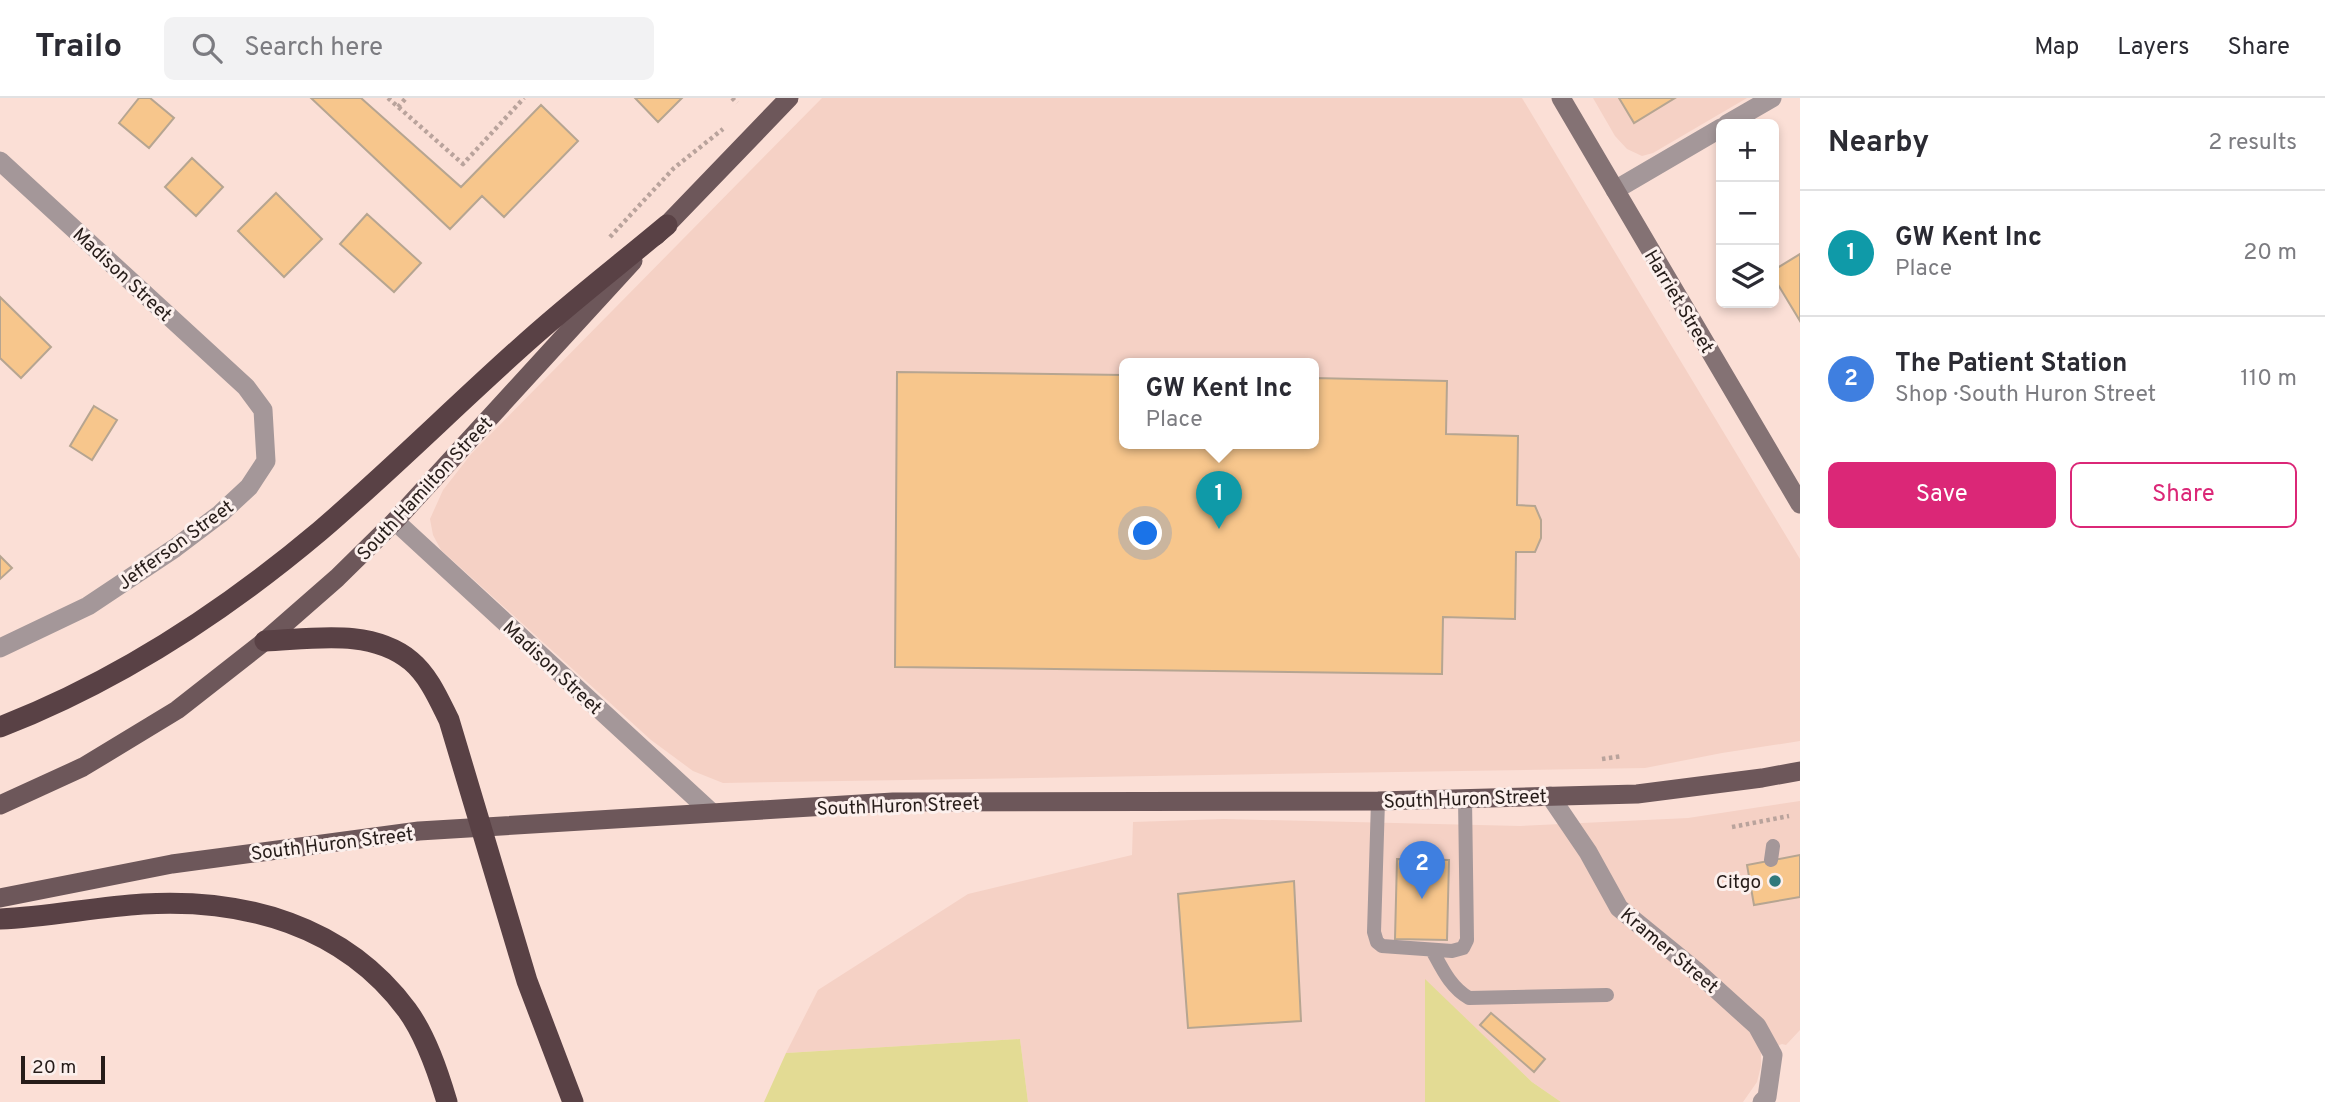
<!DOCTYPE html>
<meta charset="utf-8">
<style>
:root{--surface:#fff;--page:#f2f2f3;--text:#2b2b33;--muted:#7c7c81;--line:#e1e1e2;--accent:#db2777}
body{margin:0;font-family:Overpass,sans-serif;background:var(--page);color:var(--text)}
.controls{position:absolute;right:21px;top:21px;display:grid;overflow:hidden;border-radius:10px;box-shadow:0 4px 10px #0003}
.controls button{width:63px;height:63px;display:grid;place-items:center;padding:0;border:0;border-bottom:2px solid var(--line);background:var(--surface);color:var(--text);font:35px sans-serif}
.scale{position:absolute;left:21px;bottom:18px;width:84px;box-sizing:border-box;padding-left:7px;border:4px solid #261c19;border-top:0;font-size:19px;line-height:24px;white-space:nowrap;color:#261c19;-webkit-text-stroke:5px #fcf0ed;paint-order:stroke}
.you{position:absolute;left:1146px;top:436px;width:24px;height:24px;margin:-18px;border:5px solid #fff;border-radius:50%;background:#1a73e8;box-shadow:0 0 0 10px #1a73e833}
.badge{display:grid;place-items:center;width:46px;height:46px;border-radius:50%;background:var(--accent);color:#fff;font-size:23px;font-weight:700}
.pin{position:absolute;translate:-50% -58px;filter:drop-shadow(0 2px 4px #0008)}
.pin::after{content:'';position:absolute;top:37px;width:24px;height:21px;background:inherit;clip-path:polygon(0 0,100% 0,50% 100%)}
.popup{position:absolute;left:1119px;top:260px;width:200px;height:91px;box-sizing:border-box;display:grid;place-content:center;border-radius:10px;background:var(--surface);filter:drop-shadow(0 2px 5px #0005);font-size:23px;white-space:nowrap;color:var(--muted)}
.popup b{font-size:26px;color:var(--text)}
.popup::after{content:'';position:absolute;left:50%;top:100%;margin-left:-14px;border:14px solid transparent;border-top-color:var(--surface)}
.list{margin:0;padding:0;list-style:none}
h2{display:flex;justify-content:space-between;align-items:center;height:91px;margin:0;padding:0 28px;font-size:30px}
h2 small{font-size:23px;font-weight:400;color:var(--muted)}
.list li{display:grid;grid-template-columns:46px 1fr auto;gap:21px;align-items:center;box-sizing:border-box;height:126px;padding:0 28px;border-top:2px solid var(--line)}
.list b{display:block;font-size:26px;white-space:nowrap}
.list p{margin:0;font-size:23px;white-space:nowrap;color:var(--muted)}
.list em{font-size:23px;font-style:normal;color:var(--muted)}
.actions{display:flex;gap:14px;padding:21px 28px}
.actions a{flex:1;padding:16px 0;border:2px solid var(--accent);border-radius:10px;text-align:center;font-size:24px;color:var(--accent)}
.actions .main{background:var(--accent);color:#fff}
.icon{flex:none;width:38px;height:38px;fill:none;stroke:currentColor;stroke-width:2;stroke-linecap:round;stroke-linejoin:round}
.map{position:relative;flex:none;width:1800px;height:1004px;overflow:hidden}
header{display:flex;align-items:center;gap:42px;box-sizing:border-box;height:98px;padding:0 35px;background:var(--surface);border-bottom:2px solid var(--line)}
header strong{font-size:33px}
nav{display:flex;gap:38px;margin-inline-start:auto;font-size:24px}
.search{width:490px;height:63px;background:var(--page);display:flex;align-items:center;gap:18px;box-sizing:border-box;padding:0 24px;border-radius:10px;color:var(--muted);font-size:26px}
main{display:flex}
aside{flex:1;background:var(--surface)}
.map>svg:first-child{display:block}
.built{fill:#f5d1c5;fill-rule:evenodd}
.green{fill:#e3db94}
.building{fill:#f7c68c;stroke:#b6a591;stroke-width:2}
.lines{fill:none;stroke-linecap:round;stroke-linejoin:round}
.path{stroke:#b9a39c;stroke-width:4.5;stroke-dasharray:3.5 3.5;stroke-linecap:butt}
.service{stroke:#a49799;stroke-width:14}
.minor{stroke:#a49799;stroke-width:19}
.tertiary{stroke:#a49799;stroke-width:19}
.secondary{stroke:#847274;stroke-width:19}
.primary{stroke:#6d575a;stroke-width:19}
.motorway{stroke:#594145;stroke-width:21}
.poi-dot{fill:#30797c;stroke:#fcf0ed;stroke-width:2.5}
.labels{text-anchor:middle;stroke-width:6;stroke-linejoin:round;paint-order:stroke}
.street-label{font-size:19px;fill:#261c19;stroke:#fcf0ed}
.poi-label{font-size:19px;fill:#261c19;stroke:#fcf0ed;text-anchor:end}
</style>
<header>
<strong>Trailo</strong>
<div class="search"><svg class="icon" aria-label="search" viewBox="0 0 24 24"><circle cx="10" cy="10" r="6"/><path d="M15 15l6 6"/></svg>Search here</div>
<nav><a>Map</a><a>Layers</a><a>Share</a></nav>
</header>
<main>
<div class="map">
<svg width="1800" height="1004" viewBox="0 0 1800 1004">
<rect width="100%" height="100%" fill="#fbdfd6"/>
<path class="built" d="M822 0H1522L1800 461V643L1722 655 1645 670 723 685 693 673 651 642 441 452 433 437 430 421 443 392 472 355ZM1124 265H1314V345H1124Z
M1593 0H1747L1653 55 1642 58 1627 51 1615 38Z
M1800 703V932L1786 947 1782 946 1761 954V968L1757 984 1743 1004H1561L1532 984 1425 882V1004H1028L1020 941 786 955 818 892 968 796 1132 757 1133 724 1224 721 1520 728 1688 720Z"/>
<path class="green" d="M1425 881 1532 984 1561 1004H1425Z
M1020 941 1028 1004H764L786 955Z"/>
<path class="building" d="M139 0H150L174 20 149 50 119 25Z
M311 0H361L461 89 541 7 578 43 504 119 482 98 450 131Z
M635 0H682L658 24Z
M1619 0H1675L1634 25Z
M192 60 223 89 196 118 165 89Z
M276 95 322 141 284 179 238 133Z
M367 116 421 165 394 194 340 146Z
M1800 156V223L1774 180V172Z
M0 199 51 249 21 280 0 260Z
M897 274 1124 277V345H1314V280L1447 283 1446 336 1518 338 1517 407 1535 408 1541 422V440L1535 454H1516L1515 521 1443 519 1442 576 895 569Z
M94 308 117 322 92 362 70 348Z
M0 458 12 470 0 481Z
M1800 757V799L1754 807 1747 767Z
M1397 761 1449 762 1447 842 1395 841Z
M1294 783 1301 923 1188 930 1178 796Z
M1491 915 1545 961 1534 974 1480 927Z"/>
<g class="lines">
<path class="path" d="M388 0 463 66 524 0
M732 0 737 5
M398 9 406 0
M610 139 674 70 723 31
M1602 661 1622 658
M1732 729 1789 718"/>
<path class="service" d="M1378 703 1374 834 1377 844 1382 848 1452 853 1463 850 1467 842 1465 700
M1771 762 1773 748
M1432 852C1442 870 1450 889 1469 900L1607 897"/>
<path class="minor" d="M0 63 246 289 263 312 266 363 249 389 220 416 175 450 88 508 0 550
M1550 698 1588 754 1619 810 1695 872 1757 928 1773 957 1767 999 1762 1004"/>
<path class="tertiary" d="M1727 26 1772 0
M1615 92 1721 30
M395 423 711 714"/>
<path class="secondary" d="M1561 0 1800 406"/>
<path class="primary" d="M656 138 789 0
M0 707 83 669 177 612 265 543 337 480 395 423 633 163
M0 800 172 766 419 733 893 704 1378 703 1637 696 1762 680 1800 673"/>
<path class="motorway" d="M265 543C313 541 371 530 411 563 429 578 439 602 449 622L527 883 573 1004
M0 629C116 584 225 513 320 433 389 374 453 310 520 250 567 207 618 168 667 127
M0 821C48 819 95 809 143 806 244 800 344 827 407 912 426 938 438 974 447 1004"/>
</g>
<circle class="poi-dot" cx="1775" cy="783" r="7"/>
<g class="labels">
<g class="street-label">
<text transform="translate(123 176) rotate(43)" y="7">Madison Street</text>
<text transform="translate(1680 203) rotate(59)" y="7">Harriet Street</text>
<text transform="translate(424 390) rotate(-47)" y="7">South Hamilton Street</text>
<text transform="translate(175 446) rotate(-36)" y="7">Jefferson Street</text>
<text transform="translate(553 569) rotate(43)" y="7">Madison Street</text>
<text transform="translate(1465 700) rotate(-2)" y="7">South Huron Street</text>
<text transform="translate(898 707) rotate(-2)" y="7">South Huron Street</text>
<text transform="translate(332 745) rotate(-7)" y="7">South Huron Street</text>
<text transform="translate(1670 852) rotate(40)" y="7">Kramer Street</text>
</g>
<g class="poi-label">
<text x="1761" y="790">Citgo</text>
</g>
</g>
</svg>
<div class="controls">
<button>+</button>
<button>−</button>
<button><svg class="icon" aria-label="layers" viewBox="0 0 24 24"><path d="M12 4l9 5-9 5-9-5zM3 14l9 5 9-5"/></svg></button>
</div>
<div class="scale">20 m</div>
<div class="you"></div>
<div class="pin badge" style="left:1219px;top:431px;background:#0f9aa8">1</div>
<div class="popup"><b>GW Kent Inc</b>Place</div>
<div class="pin badge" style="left:1422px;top:801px;background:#3f7fe0">2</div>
</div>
<aside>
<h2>Nearby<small>2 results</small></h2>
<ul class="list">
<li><span class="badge" style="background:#0f9aa8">1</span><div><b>GW Kent Inc</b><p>Place</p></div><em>20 m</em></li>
<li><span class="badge" style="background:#3f7fe0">2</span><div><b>The Patient Station</b><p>Shop · South Huron Street</p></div><em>110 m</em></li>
</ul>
<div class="actions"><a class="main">Save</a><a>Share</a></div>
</aside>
</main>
